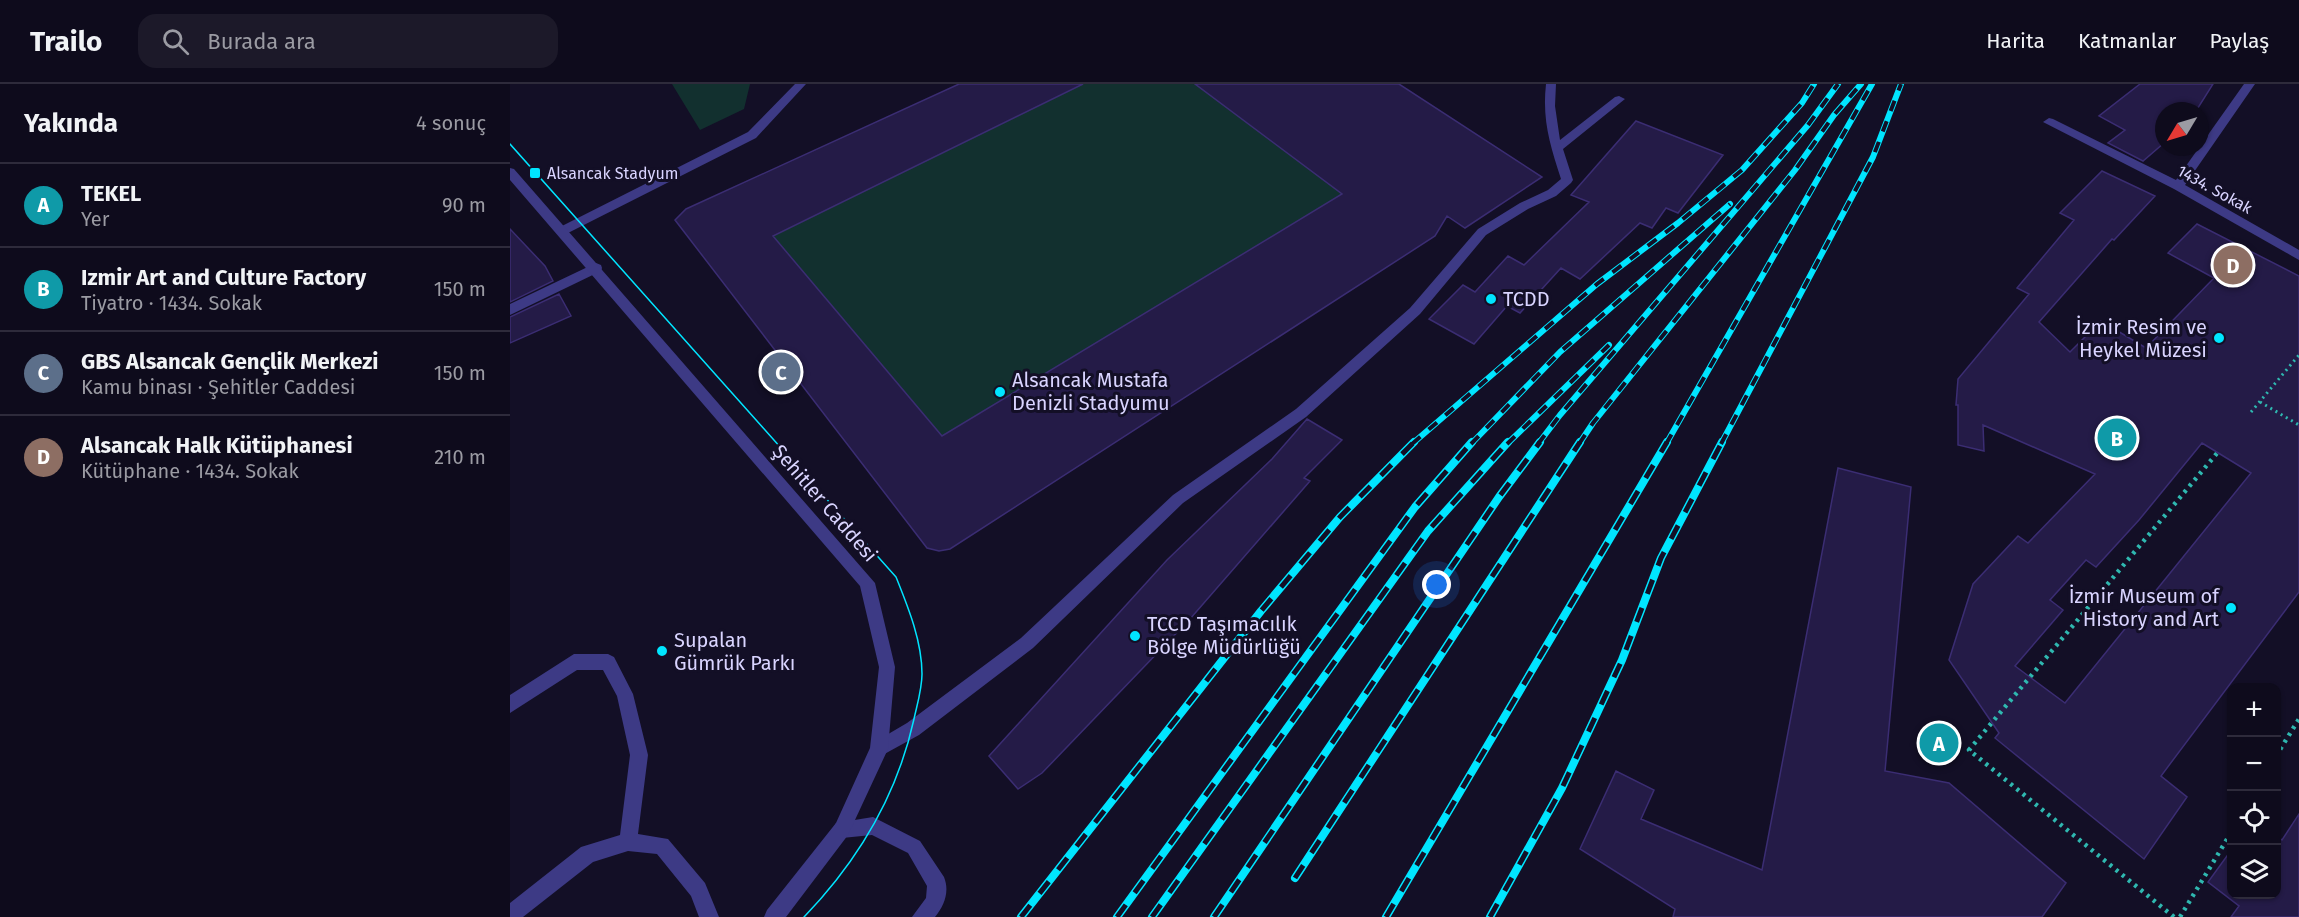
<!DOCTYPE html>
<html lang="tr">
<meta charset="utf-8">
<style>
:root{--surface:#0e0b1c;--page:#1c1929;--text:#f1f3f6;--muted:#9b9ba3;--line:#2e2b3b;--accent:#0f766e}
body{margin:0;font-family:"Fira Sans",sans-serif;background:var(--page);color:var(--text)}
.controls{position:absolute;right:18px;bottom:18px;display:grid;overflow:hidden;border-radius:12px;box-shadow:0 2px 4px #0004}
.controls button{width:54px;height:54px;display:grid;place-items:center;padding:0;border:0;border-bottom:2px solid var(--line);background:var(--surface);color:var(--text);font:30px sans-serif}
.compass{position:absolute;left:1645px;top:18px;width:54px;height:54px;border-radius:50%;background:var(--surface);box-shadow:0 2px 4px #0004;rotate:232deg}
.you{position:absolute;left:927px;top:501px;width:21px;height:21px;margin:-15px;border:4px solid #fff;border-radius:50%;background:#1a73e8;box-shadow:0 0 0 9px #1a73e833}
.badge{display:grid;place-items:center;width:39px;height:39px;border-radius:50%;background:var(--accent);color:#fff;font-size:20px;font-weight:700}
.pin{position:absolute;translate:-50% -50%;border:3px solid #fff;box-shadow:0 2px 6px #0006}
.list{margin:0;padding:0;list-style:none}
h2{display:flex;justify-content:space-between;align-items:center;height:78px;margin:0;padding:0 24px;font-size:26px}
h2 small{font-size:20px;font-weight:400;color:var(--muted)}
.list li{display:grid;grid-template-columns:39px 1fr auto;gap:18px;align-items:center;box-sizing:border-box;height:84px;padding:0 24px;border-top:2px solid var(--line)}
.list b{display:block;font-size:22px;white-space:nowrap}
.list p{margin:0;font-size:20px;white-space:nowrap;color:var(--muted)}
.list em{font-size:20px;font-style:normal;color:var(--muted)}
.icon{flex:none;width:33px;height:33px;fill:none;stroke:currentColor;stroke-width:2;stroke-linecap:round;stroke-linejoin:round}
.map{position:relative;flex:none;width:1789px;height:833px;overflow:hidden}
header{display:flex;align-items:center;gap:36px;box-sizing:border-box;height:84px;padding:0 30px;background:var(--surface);border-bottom:2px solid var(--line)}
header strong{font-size:28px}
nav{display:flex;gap:33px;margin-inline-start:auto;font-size:21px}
.search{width:420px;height:54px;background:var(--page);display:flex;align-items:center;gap:15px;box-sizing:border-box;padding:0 21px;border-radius:18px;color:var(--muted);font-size:22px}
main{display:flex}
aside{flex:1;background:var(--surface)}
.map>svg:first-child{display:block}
.green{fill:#12302f}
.building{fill:#241b47;stroke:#3b2d73;stroke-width:1.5;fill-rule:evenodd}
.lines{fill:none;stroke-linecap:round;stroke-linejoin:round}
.path-far1{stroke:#2fb8b0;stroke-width:3;stroke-dasharray:2 4;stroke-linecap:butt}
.path{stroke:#2fb8b0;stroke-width:4.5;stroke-dasharray:3 5;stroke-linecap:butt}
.service{fill:#3d3a85;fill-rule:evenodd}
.minor{fill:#3d3a85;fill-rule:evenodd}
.tertiary{fill:#3d3a85;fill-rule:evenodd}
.tram{stroke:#00e5ff;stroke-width:1.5}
.rail-far1-casing{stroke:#00e5ff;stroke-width:6}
.rail-casing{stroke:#00e5ff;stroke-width:8}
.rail-far1{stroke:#130f26;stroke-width:4;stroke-dasharray:11;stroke-linecap:butt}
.rail{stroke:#130f26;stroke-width:5;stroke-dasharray:15;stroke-linecap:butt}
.poi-dot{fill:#00e5ff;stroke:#130f26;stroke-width:2}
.labels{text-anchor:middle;stroke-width:6;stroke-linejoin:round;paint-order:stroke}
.far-poi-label{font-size:16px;fill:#d9d4ff;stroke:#130f26;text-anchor:start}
.far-street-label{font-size:16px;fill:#d9d4ff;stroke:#130f26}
.poi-label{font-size:20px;fill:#d9d4ff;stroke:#130f26;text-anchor:start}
.street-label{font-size:20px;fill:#d9d4ff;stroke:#130f26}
</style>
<header>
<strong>Trailo</strong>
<div class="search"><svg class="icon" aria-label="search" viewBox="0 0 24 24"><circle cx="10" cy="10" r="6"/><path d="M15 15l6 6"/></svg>Burada ara</div>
<nav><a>Harita</a><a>Katmanlar</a><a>Paylaş</a></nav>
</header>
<main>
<aside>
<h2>Yakında<small>4 sonuç</small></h2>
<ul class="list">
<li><span class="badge" style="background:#0f9aa8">A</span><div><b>TEKEL</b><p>Yer</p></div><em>90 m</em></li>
<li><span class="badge" style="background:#0f9aa8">B</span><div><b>Izmir Art and Culture Factory</b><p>Tiyatro · 1434. Sokak</p></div><em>150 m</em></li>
<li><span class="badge" style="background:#5c6f8a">C</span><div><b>GBS Alsancak Gençlik Merkezi</b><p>Kamu binası · Şehitler Caddesi</p></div><em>150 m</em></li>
<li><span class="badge" style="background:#8d6e63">D</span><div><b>Alsancak Halk Kütüphanesi</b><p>Kütüphane · 1434. Sokak</p></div><em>210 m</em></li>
</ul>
</aside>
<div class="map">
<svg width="1789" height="833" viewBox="0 0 1789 833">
<rect width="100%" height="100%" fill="#130f26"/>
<path class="green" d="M162 0H240L234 25 190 46Z
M449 0H736L926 140 440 465 429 467 417 464 176 125Z"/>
<path class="building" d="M449 0H573L263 152 432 352 832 110 685 0H889L1032 93 955 144 937 132 925 152 440 465 429 467 417 464 165 136 176 125Z
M1630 0H1703L1686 27H1654V59L1633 77 1598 59 1615 46 1589 32Z
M1126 37 1213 71 1168 129 1156 124 1142 144 1130 139 1070 195 1051 184 1010 229 997 222 964 260 919 235 953 201 965 208 998 172 1014 181 1079 118 1061 111Z
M1592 87 1645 112 1604 156 1602 155 1529 238 1560 268 1591 237 1636 264 1704 194 1658 169 1687 140 1789 192V508L1651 692 1677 713 1634 775 1485 654 1489 649 1439 576 1463 500 1508 452 1518 459 1585 390 1473 341 1474 367 1448 361V321H1446L1448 295 1519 210 1507 204 1564 136 1550 129ZM1692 359 1741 389 1555 619 1505 582 1553 526 1540 516 1576 476 1586 483 1629 436Z
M0 145 35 182 43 197 0 218Z
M49 210 61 232 0 259V233Z
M797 335 832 356 794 394 800 397 680 535 532 689 508 705 479 672 657 476 762 375Z
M1328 384 1401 403 1375 687 1439 699 1556 799 1532 833H1163L1165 825 1070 765 1106 687 1144 706 1131 735 1252 786Z
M1789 730V833H1721L1729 822 1698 798 1722 765V810H1767V752L1772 756Z"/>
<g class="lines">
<path class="path-far1" d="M1750 318 1789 341
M1741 328 1789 271"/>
<path class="path" d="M1766 672 1789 635
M1664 833 1459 666 1708 368
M1670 833 1722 747"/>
<path class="service" d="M285 0H296L246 54 56 150H48L46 147 48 144 238 48Z
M1036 0H1046L1045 22 1050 56 1105 13 1109 12 1115 15 1053 65 1063 96 1061 99 1046 112 1018 125 976 151 910 230 796 333 673 419 523 564 409 651 369 673 363 671 360 665 363 659 397 639 511 554 663 411 786 325 900 224 968 145 1010 119 1038 106 1051 95C1040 61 1032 36 1036 0Z
M64 570H98L104 573 123 610 138 671 128 750 158 755 195 799 209 833H189L181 812 147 770 118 767 83 778 13 833H0V819L71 763 110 751 120 671 107 612 93 586H67L0 629V611Z
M363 733 410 757 434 793C440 808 434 822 425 833H402L416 814 417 802 398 769 362 751 332 754 326 751 323 745 326 739Z"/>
<path class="minor" d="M1734 0H1745L1675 101 1789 166V176L1664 105 1533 38 1539 34 1543 35 1666 96Z
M86 179 91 181 92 184 91 187 0 231V220Z"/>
<path class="tertiary" d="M0 84 4 85 365 499 385 583 378 665 338 751 276 833H254L257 826 326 739 360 664 369 583 350 502 0 96Z"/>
<path class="tram" d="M0 60 386 493C398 523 412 557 412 590 412 605 407 621 404 635 387 712 348 777 294 833"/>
<g class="rail-far1-casing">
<path id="rail-far1" d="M902 360 1087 200 1168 139 1232 86 1292 19 1304 0
M961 360 1050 268 1220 120
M997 360 1099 261
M1028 360 1050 331 1298 41 1328 0
M1069 360 1083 339 1285 86 1324 31 1351 0
M1156 360 1362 0
M1211 360 1363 73 1391 0"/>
</g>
<g class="rail-casing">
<path id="rail" d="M785 794 1070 358
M511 833 751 527 830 433 904 358
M607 833 905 423 962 358
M642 833 918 447 998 358
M704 833 989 413 1030 358
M876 833 1157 358
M980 833 1052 704 1112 576 1151 474 1212 358"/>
</g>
<use href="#rail-far1" class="rail-far1"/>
<use href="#rail" class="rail"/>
</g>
<g class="poi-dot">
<rect x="19" y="83" width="12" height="12" rx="3"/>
<circle cx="981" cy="215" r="6"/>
<circle cx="1709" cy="254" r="6"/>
<circle cx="490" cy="308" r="6"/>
<circle cx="1721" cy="524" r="6"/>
<circle cx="625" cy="552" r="6"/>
<circle cx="152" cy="567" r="6"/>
</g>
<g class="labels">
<g class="far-poi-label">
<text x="37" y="95">Alsancak Stadyum</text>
</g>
<g class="far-street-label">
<text transform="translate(1705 105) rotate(29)" y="6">1434. Sokak</text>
</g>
<g class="poi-label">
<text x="993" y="222">TCDD</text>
<text x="1697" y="250" text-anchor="end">İzmir Resim ve<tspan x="1697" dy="23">Heykel Müzesi</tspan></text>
<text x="502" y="303">Alsancak Mustafa<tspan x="502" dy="23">Denizli Stadyumu</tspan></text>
<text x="1709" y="519" text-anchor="end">İzmir Museum of<tspan x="1709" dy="23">History and Art</tspan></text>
<text x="637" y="547">TCCD Taşımacılık<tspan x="637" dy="23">Bölge Müdürlüğü</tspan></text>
<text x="164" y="563">Supalan<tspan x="164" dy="23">Gümrük Parkı</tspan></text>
</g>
<g class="street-label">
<text transform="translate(315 419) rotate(49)" y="7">Şehitler Caddesi</text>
</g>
</g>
</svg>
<div class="controls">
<button>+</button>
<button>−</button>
<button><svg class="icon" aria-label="locate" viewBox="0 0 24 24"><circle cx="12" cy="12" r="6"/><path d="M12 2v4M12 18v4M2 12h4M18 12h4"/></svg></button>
<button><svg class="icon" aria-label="layers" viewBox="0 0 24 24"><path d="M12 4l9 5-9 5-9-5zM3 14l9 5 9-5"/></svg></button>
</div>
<svg class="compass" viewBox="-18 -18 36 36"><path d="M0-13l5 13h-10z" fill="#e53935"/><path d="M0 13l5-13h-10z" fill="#9b9ba3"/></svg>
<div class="you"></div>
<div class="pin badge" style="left:1429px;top:659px;background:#0f9aa8">A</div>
<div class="pin badge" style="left:1607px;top:354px;background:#0f9aa8">B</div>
<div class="pin badge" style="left:271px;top:288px;background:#5c6f8a">C</div>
<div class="pin badge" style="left:1723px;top:181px;background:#8d6e63">D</div>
</div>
</main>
